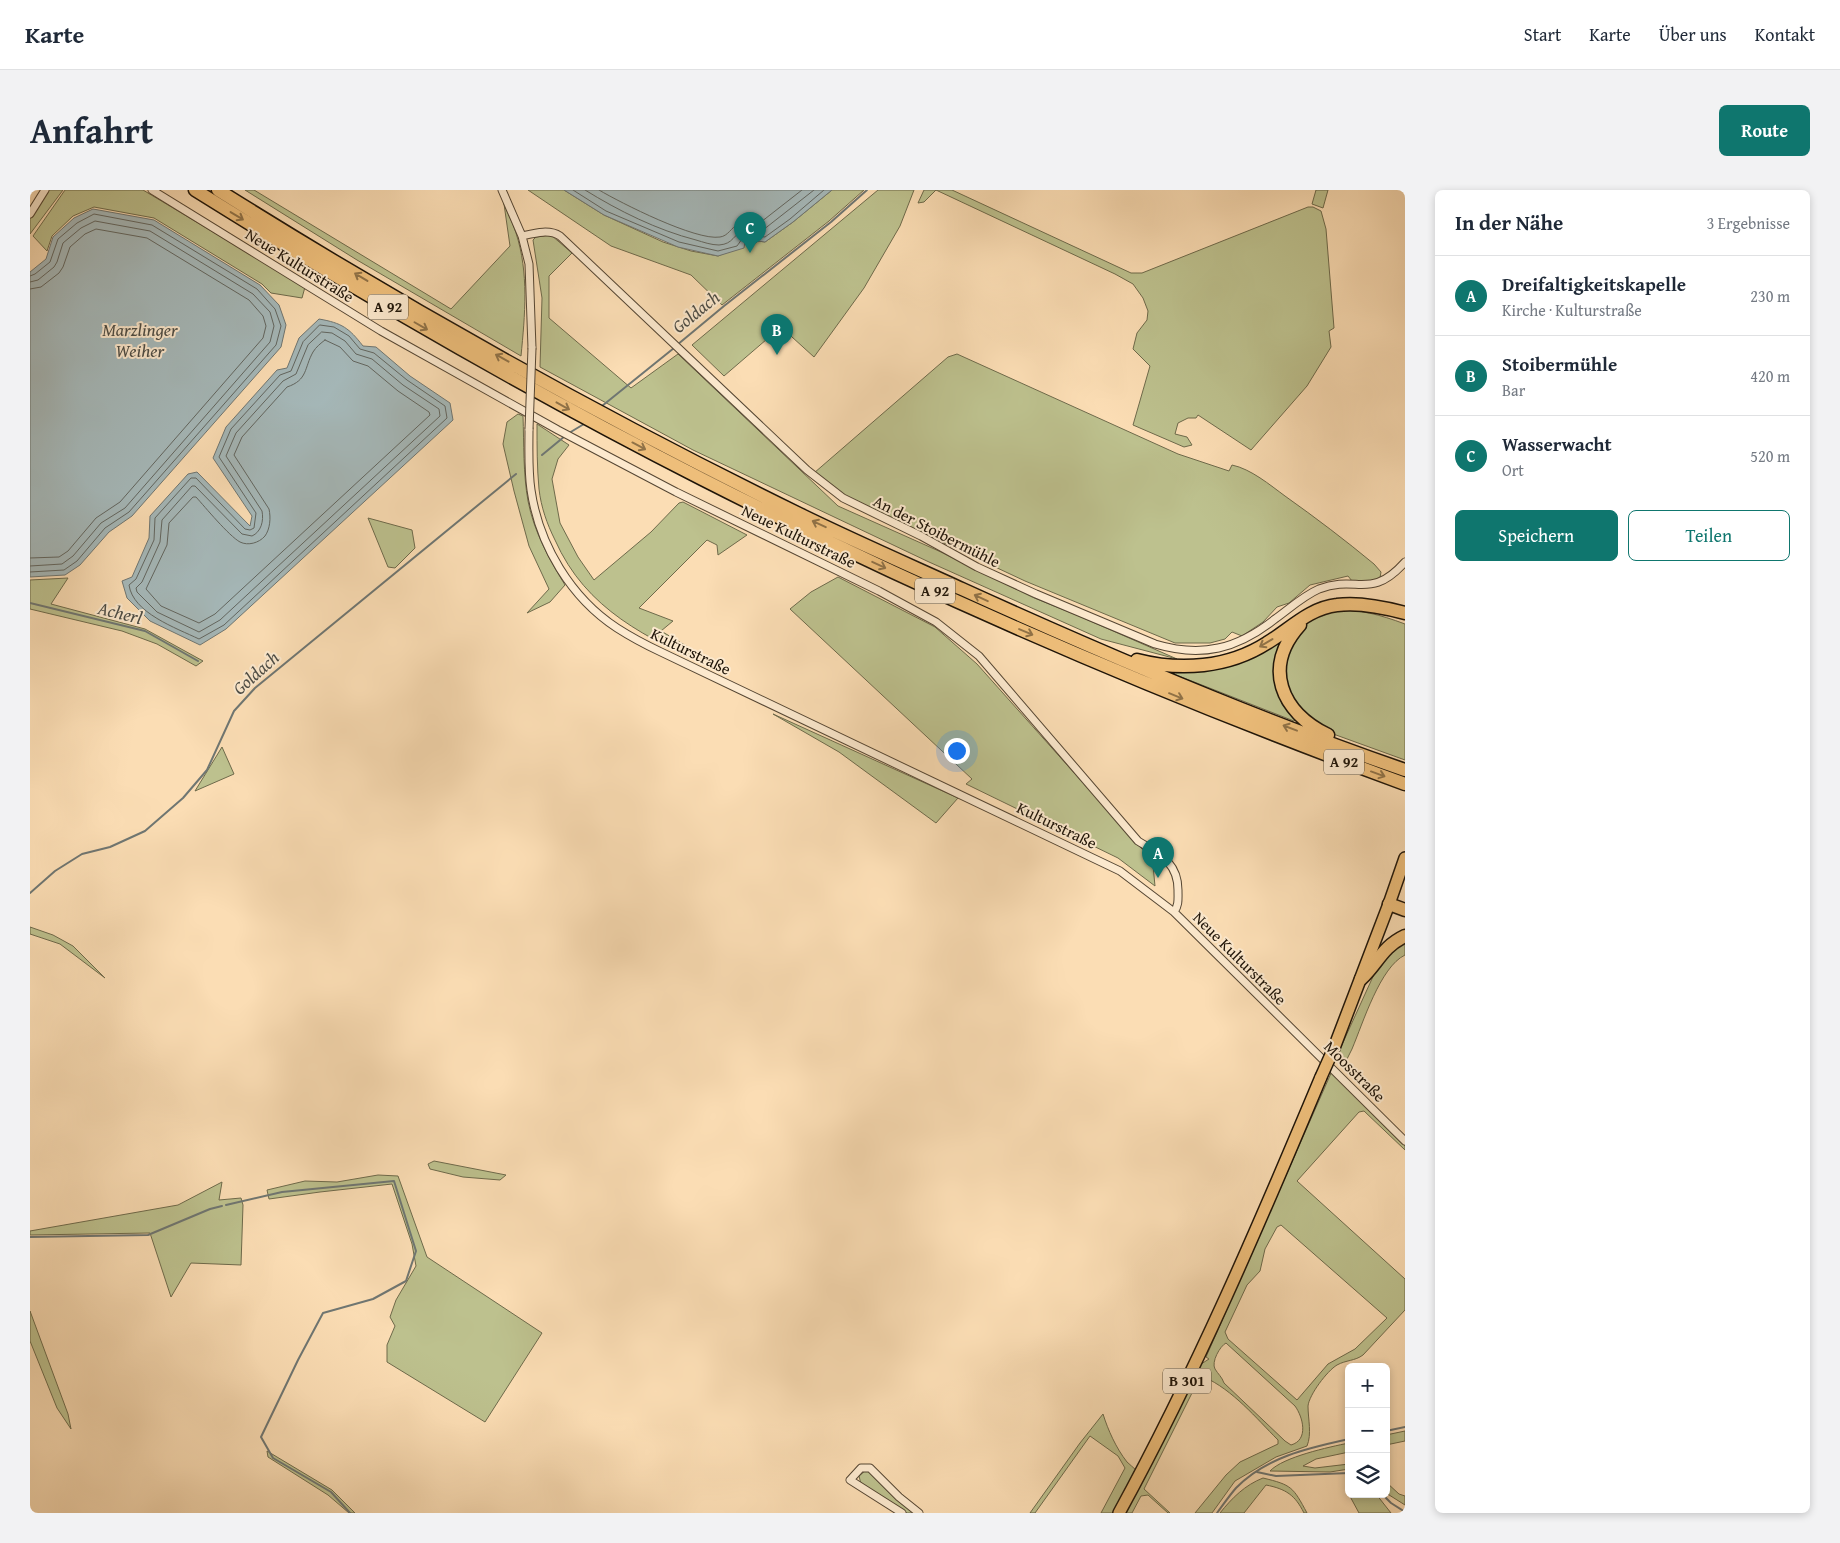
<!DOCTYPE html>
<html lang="de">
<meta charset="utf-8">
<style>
:root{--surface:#fff;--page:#f2f2f3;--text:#1f2937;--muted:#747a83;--line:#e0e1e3;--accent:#0f766e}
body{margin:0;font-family:"Gentium Book Plus",serif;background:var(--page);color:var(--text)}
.controls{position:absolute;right:15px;bottom:15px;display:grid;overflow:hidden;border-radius:8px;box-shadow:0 2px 8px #0003}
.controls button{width:45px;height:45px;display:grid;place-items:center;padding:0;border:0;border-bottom:1px solid var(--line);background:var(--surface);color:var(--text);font:25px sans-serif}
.you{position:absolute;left:926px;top:560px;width:18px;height:18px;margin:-12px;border:4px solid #fff;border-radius:50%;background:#1a73e8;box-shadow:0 0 0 8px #1a73e833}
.badge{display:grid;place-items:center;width:32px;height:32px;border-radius:50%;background:var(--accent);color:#fff;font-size:16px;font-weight:700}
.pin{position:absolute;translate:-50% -41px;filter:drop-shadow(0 1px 2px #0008)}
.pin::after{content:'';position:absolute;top:26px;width:18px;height:15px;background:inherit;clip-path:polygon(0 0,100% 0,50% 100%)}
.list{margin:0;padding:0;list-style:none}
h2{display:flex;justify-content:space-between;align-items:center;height:65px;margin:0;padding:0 20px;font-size:21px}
h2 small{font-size:16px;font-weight:400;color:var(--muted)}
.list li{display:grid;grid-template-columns:32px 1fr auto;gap:15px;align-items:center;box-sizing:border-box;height:80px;padding:0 20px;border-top:1px solid var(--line)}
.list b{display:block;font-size:19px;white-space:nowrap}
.list p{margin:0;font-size:16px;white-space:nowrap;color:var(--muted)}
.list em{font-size:16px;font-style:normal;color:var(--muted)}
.actions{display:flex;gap:10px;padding:15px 20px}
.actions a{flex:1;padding:11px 0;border:1px solid var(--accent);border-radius:8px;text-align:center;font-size:18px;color:var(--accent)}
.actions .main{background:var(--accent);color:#fff}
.icon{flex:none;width:28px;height:28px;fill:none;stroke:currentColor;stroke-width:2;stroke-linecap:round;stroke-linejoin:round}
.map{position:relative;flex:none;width:1375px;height:1323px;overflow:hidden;border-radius:8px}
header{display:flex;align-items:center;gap:30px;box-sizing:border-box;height:70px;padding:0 25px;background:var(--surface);border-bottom:1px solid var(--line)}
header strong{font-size:24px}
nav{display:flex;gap:28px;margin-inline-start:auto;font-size:18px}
.intro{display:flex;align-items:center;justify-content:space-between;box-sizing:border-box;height:120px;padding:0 30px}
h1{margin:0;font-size:35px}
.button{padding:12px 22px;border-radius:8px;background:var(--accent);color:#fff;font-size:18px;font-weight:700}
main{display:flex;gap:30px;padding:0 30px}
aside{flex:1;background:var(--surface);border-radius:8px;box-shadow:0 2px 8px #0003}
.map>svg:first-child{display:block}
.green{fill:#bdc18e;stroke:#6e6a4b;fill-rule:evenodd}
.water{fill:#a5b8b9;stroke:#6f7672}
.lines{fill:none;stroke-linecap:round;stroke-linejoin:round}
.shore{stroke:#626660;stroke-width:1}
.stream{stroke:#6f7672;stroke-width:2}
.street-casing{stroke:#554633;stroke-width:9}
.primary-casing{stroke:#1e1408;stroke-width:14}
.highway-casing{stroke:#1e1408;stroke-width:15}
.street{stroke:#fce9ce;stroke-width:7}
.primary{stroke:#eebe7a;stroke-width:11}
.highway{stroke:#eebe7a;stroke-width:12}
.street-bridge-casing{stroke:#554633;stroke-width:9;stroke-linecap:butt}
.primary-bridge-casing{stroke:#1e1408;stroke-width:14;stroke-linecap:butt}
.street-bridge{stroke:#fce9ce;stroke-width:7}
.primary-bridge{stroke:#eebe7a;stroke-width:11}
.oneway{stroke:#907247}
.labels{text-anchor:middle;stroke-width:4;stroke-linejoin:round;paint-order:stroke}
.shield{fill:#fce9ce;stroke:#615443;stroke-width:1}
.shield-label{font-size:15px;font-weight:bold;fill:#1e1408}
.street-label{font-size:16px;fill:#1e1408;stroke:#fce9ce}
.water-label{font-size:18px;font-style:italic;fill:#4d4d46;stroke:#fce9ce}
</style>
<header>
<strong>Karte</strong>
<nav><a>Start</a><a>Karte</a><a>Über uns</a><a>Kontakt</a></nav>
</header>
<div class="intro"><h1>Anfahrt</h1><a class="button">Route</a></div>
<main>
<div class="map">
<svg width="1375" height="1323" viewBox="0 0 1375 1323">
<rect width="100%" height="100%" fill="#fbddb4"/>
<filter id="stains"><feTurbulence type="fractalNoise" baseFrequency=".004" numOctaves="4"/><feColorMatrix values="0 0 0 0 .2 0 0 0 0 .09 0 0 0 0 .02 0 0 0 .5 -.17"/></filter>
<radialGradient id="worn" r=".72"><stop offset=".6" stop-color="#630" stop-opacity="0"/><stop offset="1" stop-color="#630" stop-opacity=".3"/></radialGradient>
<path class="green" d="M19 0H33L0 44V28Z
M35 0H113L275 97 272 108 241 103 232 94 124 28 64 17 43 26 22 46 17 61 3 46Z
M215 0H224L421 119 480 56 474 14C478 24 483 33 486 43 499 83 495 125 491 166L327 70Z
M498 0H534L574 25 633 52 661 61 688 66 713 56 715 52 719 50 726 53 728 51 735 52 763 32 802 0H834L799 31 692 115 661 85 581 56Z
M848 0H884L870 36 834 98 784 167 751 137 694 186 662 155Z
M894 0H922L1101 83H1112L1278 17H1283L1291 21 1296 39 1304 138 1299 141 1301 157 1277 196 1221 260 1168 225 1166 228H1158L1148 233 1145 244 1157 247 1162 255 1154 257 1103 235 1120 176 1103 159 1107 143 1117 130 1118 121 1113 108 1103 94 1085 84 906 0 894 12 888 13Z
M1286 0H1298L1293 18 1282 14Z
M521 45 542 63 519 86V128L601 198 648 164 808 316 911 362 1002 407 1049 426 1147 469 1071 449 899 372 663 260 510 177 512 108 503 50 506 47Z
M927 164 1148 264 1199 281 1202 275C1221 279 1240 295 1255 306 1286 328 1315 350 1344 374L1351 382 1350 388 1345 391H1322L1318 386 1280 395 1259 413 1247 417 1233 432 1212 446 1202 442 1195 449 1180 453H1145L995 391 818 308 784 283 918 167Z
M488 224 493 226C494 254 493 283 498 311 504 342 519 369 535 395L520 412 497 423 519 399 499 356 484 301 473 254 477 232Z
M507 234 539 255 528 269 522 289 530 333 548 367 564 390 621 342 649 313 653 312 717 345 688 365 687 355 677 350 609 418 643 431 631 441 685 473 683 478C617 448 556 420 525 350 517 334 511 317 509 299 507 278 507 256 507 234Z
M338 328 382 340 385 358 365 378 358 377Z
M808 387 905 437 947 474 1112 659 1122 665 1125 696 1088 668 936 594 942 589 760 419 781 402Z
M38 388 21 414 115 439 173 471 166 476 127 454 92 441 0 419V390Z
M1304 420C1332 420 1348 424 1375 434V570L1295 541 1266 520 1253 479 1254 466 1274 435 1286 427Z
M1260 440 1249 456 1245 475 1246 496 1252 514 1265 530 1264 531 1136 481 1189 478Z
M743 524 928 608 906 633 809 562Z
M192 557 204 584 165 601Z
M0 737 23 745 43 756 75 788 30 754 0 744Z
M1375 752V765C1350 777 1333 833 1322 859L1317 869 1312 870 1308 867 1310 859 1346 780 1364 759Z
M1302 881 1375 956V960L1334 921 1329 922 1267 991 1375 1089V1120L1333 1165C1325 1171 1316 1170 1307 1175 1297 1181 1279 1205 1278 1216 1278 1229 1282 1244 1277 1256L1246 1267 1205 1291 1182 1323H1165L1196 1285 1210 1272 1248 1254V1250C1226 1228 1203 1200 1174 1187L1167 1193 1114 1299 1140 1323H1138L1118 1305 1111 1306 1102 1323H1093L1168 1176 1179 1169 1176 1167ZM1251 1035 1357 1128 1325 1159 1298 1174 1267 1210 1198 1149 1195 1142 1217 1095 1230 1081 1235 1059 1247 1037ZM1196 1153 1265 1216C1273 1227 1279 1250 1261 1255L1255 1251 1194 1193C1192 1187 1188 1184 1185 1179 1181 1172 1190 1156 1196 1153Z
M404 971 476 985 470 990 433 987 400 979 398 974Z
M348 985 368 986 397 1067 512 1143 455 1232 357 1172V1155L365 1136 360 1127 366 1110 386 1076 382 1054 362 994 290 1002 239 1009 237 1000 275 991 307 992Z
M192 992 189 1010 211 1008 213 1015 211 1075 161 1073 141 1107 120 1043 0 1045V1041L148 1015Z
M0 1121 38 1224 41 1239 27 1218 0 1151Z
M1073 1224C1078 1240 1086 1258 1097 1272 1100 1275 1103 1277 1106 1280L1083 1323H1071L1095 1278 1088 1266 1060 1246 1005 1323H1000L1050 1253Z
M1375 1241V1251L1356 1255V1245Z
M1319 1253V1262L1286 1269 1273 1276 1285 1278 1319 1274V1279L1300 1282 1240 1281C1253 1267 1299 1257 1319 1253Z
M237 1261 302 1300 325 1323H319L298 1305 238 1267Z
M835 1281H839L887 1323H877L831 1294 829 1286Z
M1233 1288C1262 1295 1263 1297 1277 1323H1274C1265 1305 1256 1299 1236 1295L1214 1323H1190C1202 1308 1215 1295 1233 1288Z
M1356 1292 1369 1304 1375 1306V1315L1356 1303Z
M1319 1297V1304H1346L1361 1323H1329L1316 1299Z"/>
<path class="water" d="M534 0H802L763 32 735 52 728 51 726 53 719 50 715 52 714 58 688 66 648 57 574 25Z
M63 19 124 30 230 95 249 115 256 135 251 157 102 326 79 342 50 375 35 385 0 387V82L16 69 23 47 44 28Z
M289 129C312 133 319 138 333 156L346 157 380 186 420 213 423 230 196 439 170 455 120 431 97 408 92 391 102 387 119 348 120 326 158 284 167 282 220 336 222 326 183 268 196 237 247 180 257 178 269 148Z"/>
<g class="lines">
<path class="shore" d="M543 0 576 21 649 52 688 61 707 56 712 49 718 45 735 47 760 29 794 0
M555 0C589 21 627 40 666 50 673 52 681 55 689 55 704 54 703 44 714 40 720 38 726 40 733 40L784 0
M569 0C591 13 666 51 690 47 698 46 701 38 708 34 716 30 723 33 731 32L772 0
M0 86 5 84 20 72 28 49 47 33 64 24 122 35 227 99 245 119 251 136 246 155 99 322 75 338 47 371 34 380 0 382
M0 92 8 90 24 77 27 72 33 53 51 38 65 31 120 41 223 104 240 122 244 136 240 152 95 318 71 333 43 366 32 374 0 376
M0 99 11 97 29 83 33 77 40 57 55 44 66 39 117 48 219 110 233 126 236 136 233 148 90 312 66 328 38 361 29 367 0 368
M290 135 304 137 319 146 330 159 344 163 377 190 415 216 417 228 194 435 169 449C146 438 103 423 99 395L106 389 124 350 125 328 161 288H166L215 339 220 340 224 338 226 323 189 267 201 239 250 185 261 181 273 152Z
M292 142 302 143 315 151 326 164 342 169 373 195 409 219 410 226 190 430 169 442 127 422 107 402 106 398 112 392 130 352 132 330 162 296H165L212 344 222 346C231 342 234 331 232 321L196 266 206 243 253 191 266 184 278 155Z
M295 150 310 157 323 171 338 176 368 201 399 222 400 225 185 424 169 433 131 416 116 399 137 355 139 333 163 307H166C175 317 199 346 210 352 218 356 229 353 235 346 240 339 241 328 239 319L204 265 212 247 257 197C278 190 274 178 283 162 286 157 291 153 295 150Z"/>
<path class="stream" d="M647 155 694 116 801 32 837 0
M572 216 644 158
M539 243 554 234
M512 265 535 246
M0 413 115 441 168 471
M0 703 25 681 52 664 80 657 115 641 153 608 177 580 204 521 225 498 486 284
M196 1015 252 1002 364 991 386 1061 376 1091 343 1109 293 1123 268 1170 231 1247 243 1268 301 1302 320 1323
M0 1047 118 1045 180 1019 192 1016
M1356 1241 1375 1237
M1227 1282 1246 1286 1319 1283
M1352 1304 1361 1313 1375 1322
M1187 1323C1193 1315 1199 1306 1206 1298 1236 1267 1278 1258 1319 1249"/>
<g class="street-casing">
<path id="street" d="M122 0 351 141 528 240 646 302 849 401 906 432 949 466 1108 651C1129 664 1148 672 1148 700 1148 709 1149 715 1144 722
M472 0 492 46 499 74 502 158
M0 24 15 0
M492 46C505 43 519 39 530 46L777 280 813 308 891 346 947 377 1006 404 1125 454C1172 468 1207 459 1245 429 1259 419 1273 406 1289 399 1328 384 1340 411 1375 372
M499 239C499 260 498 280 501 300 509 355 541 408 587 438 601 447 616 455 631 462L1090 681 1144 722 1375 951
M872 1323 820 1290 831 1278H840L869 1307 889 1323"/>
</g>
<g class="primary-casing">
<path id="primary" d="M1304 858 1359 714 1375 668
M1089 1323C1166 1182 1229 1035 1291 887"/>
</g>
<g class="highway-casing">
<path id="highway" d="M165 0C330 103 499 201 672 289 900 405 1135 506 1375 594
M188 0C376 118 569 226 769 324 822 350 877 374 932 399 1077 465 1224 528 1375 580
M1270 435C1232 477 1251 522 1298 545
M1107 470C1150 481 1198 478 1237 453 1259 440 1279 418 1307 415 1329 412 1353 417 1375 423
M1359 714 1375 720
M1331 789C1348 773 1352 757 1375 746"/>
</g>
<use href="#street" class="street"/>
<use href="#primary" class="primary"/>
<use href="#highway" class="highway"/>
<g class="street-bridge-casing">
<path id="street-bridge" d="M499 239 502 158"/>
</g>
<g class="primary-bridge-casing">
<path id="primary-bridge" d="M1291 887 1304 858"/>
</g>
<use href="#street-bridge" class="street-bridge"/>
<use href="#primary-bridge" class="primary-bridge"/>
</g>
<defs><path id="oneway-shaft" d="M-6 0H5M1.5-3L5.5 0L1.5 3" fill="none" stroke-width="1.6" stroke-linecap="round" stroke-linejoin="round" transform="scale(1.25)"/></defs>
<g class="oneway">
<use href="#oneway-shaft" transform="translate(207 26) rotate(31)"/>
<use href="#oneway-shaft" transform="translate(331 87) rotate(-149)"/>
<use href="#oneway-shaft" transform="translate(391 136) rotate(30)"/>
<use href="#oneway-shaft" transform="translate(472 168) rotate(-151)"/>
<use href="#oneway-shaft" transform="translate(533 216) rotate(29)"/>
<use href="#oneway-shaft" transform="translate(609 256) rotate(28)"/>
<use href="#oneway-shaft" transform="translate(789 334) rotate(-155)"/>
<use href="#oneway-shaft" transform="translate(849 375) rotate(25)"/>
<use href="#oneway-shaft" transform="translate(951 408) rotate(-155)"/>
<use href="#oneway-shaft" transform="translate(996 442) rotate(23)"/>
<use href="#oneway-shaft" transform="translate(1236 453) rotate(149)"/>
<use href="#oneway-shaft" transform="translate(1146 506) rotate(22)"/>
<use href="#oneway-shaft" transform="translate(1260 538) rotate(-159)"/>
<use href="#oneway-shaft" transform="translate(1348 584) rotate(20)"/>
</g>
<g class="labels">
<g class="shield">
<rect x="338" y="104.5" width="40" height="25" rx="4"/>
<rect x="885" y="388.5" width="40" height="25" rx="4"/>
<rect x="1294" y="559.5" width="40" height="25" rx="4"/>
<rect x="1133" y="1178.5" width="48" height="25" rx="4"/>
</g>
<g class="shield-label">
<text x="358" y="122">A 92</text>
<text x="905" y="406">A 92</text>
<text x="1314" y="577">A 92</text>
<text x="1157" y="1196">B 301</text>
</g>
<g class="street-label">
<text transform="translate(270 75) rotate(32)" y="6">Neue Kulturstraße</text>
<text transform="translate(907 341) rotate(27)" y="6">An der Stoibermühle</text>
<text transform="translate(769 346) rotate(26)" y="6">Neue Kulturstraße</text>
<text transform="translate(661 461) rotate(26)" y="6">Kulturstraße</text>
<text transform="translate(1027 635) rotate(26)" y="6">Kulturstraße</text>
<text transform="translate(1210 768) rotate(45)" y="6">Neue Kulturstraße</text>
<text transform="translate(1325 881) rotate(45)" y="6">Moosstraße</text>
</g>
<g class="water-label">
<text transform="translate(666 122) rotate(-39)" y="6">Goldach</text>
<text x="110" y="146">Marzlinger<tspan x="110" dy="21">Weiher</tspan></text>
<text transform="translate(90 423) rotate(14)" y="6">Acherl</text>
<text transform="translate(226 483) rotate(-42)" y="6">Goldach</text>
</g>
</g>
<rect width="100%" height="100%" filter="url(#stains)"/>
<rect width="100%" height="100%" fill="url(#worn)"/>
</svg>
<div class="controls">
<button>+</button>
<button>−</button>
<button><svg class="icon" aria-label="layers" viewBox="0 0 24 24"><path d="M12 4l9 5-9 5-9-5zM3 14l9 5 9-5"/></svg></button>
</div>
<div class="you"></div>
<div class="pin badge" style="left:1128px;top:688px">A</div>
<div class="pin badge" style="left:747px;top:165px">B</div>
<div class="pin badge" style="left:720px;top:63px">C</div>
</div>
<aside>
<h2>In der Nähe<small>3 Ergebnisse</small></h2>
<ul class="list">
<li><span class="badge">A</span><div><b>Dreifaltigkeitskapelle</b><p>Kirche · Kulturstraße</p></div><em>230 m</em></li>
<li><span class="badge">B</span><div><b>Stoibermühle</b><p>Bar</p></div><em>420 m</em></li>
<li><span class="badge">C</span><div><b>Wasserwacht</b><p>Ort</p></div><em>520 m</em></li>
</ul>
<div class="actions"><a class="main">Speichern</a><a>Teilen</a></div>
</aside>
</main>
